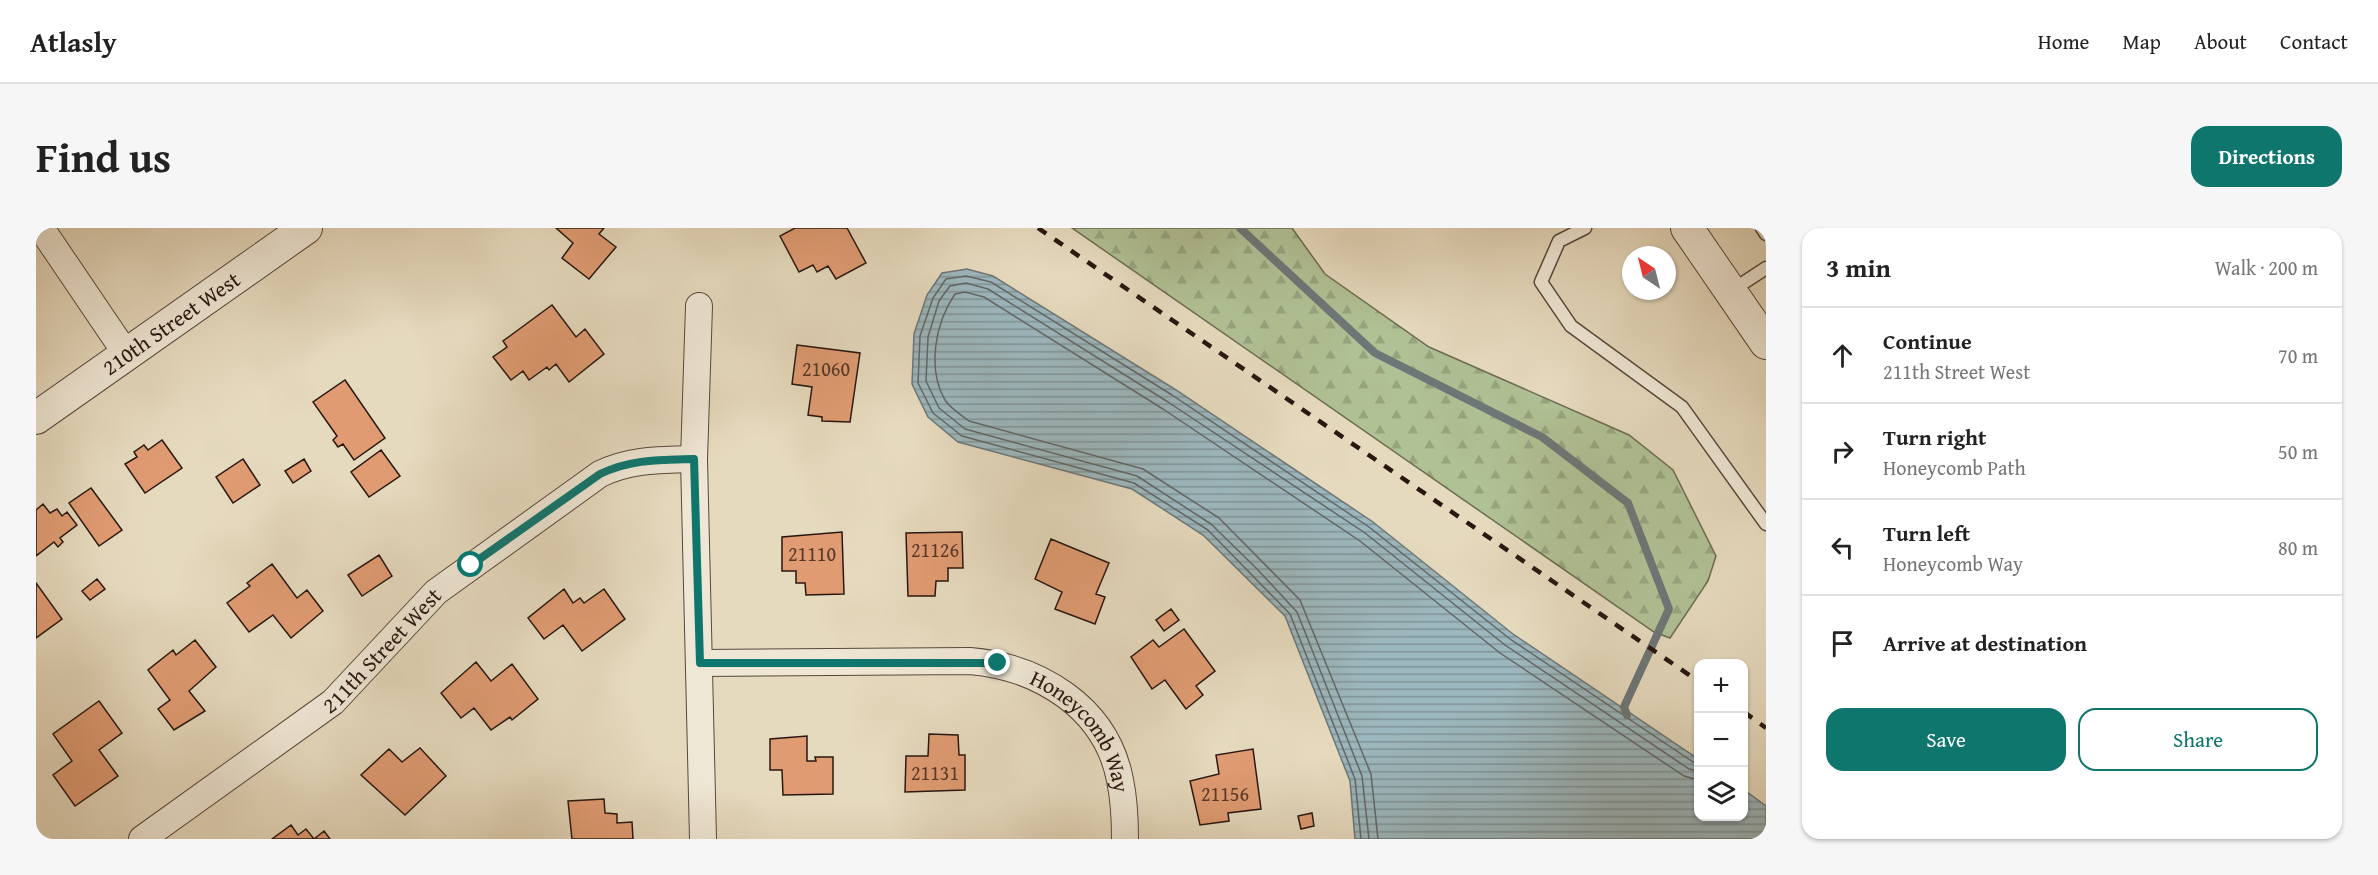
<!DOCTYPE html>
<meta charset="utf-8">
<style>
:root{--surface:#fff;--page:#f6f6f6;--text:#222;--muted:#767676;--line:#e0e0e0;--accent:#0f766e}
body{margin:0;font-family:"Gentium Book Plus",serif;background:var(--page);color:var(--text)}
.controls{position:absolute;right:18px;bottom:18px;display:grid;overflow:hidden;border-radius:12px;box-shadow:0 2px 4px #0004}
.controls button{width:54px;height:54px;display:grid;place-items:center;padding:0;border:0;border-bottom:2px solid var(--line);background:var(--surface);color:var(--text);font:30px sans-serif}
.compass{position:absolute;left:1586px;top:18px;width:54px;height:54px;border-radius:50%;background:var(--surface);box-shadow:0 2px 4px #0004;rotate:325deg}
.stop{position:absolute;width:18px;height:18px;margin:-14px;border:4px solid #0f766e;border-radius:50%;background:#fff}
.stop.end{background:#0f766e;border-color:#fff;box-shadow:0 2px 6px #0008}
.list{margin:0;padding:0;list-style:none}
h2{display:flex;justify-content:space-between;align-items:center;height:78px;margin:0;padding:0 24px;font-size:26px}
h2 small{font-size:20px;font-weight:400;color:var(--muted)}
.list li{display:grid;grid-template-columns:39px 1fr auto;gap:18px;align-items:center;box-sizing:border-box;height:96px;padding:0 24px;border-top:2px solid var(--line)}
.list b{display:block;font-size:22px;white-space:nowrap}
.list p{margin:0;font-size:20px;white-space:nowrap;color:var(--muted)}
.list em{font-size:20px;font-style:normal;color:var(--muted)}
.actions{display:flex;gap:12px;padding:18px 24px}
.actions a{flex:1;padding:14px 0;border:2px solid var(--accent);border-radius:18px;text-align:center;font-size:21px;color:var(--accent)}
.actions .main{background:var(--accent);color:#fff}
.icon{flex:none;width:33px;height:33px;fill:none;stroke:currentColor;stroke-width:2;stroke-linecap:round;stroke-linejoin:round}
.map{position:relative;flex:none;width:1730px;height:611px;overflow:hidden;border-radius:18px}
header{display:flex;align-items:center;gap:36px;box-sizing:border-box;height:84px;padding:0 30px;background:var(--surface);border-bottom:2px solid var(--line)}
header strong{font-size:28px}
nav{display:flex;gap:33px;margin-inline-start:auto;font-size:21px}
.intro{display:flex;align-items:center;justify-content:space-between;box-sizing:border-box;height:144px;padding:0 36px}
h1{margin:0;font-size:42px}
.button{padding:15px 27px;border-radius:18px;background:var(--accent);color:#fff;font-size:21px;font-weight:700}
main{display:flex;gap:36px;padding:0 36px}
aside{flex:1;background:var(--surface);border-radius:18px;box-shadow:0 2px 4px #0004}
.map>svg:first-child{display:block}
.forest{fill:url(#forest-firs);stroke:#6c6c53;stroke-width:1.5}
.water{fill:url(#water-rules);stroke:#6e7778;stroke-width:1.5}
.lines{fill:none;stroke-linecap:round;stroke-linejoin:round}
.shore{stroke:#626767;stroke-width:1.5}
.stream{stroke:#6e7778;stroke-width:8}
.building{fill:#e09b72;stroke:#281711;stroke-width:1.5}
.service-casing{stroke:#58483c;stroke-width:15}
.minor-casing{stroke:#58483c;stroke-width:28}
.tertiary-casing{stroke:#58483c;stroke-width:34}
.service{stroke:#efe7d5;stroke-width:12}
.minor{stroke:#efe7d5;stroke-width:26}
.tertiary{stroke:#efe7d5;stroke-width:32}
.rail{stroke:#281711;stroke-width:4.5;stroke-dasharray:10 10;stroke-linecap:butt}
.route{stroke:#0f766e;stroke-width:8}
.labels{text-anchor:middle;stroke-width:4.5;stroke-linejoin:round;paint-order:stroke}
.number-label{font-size:20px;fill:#563829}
.street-label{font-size:22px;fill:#281711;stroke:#efe7d5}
</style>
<header>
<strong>Atlasly</strong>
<nav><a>Home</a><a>Map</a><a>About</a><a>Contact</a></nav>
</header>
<div class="intro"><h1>Find us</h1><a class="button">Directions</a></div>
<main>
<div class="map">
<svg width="1730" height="611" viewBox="0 0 1730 611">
<defs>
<pattern id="forest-firs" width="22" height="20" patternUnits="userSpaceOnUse" patternTransform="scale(1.5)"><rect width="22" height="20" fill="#b0c195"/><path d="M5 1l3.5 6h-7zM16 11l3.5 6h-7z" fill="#97a57f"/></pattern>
<pattern id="water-rules" width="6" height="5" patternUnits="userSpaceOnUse" patternTransform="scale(1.5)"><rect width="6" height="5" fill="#9cb7bd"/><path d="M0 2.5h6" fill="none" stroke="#7f9498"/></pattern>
</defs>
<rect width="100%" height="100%" fill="#e6dabe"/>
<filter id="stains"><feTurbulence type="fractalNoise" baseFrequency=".00333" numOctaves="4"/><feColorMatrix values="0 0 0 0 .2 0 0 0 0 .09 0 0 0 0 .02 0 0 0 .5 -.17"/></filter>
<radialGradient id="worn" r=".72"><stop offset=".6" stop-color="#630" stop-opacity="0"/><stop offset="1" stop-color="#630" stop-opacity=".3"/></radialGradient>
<path class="forest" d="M1036 0H1256L1289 46 1393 119 1593 207 1637 242 1680 328 1672 353 1634 410 1618 404Z"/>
<path class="water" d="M931 41 957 48 1140 162 1337 294 1477 406 1662 531V588H1708V562L1730 578V611H1319L1314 553 1249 388 1167 307 1096 261 922 214 892 189 876 156 878 106 891 67 906 45Z"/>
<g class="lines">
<path class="shore" d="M1325 611 1319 551 1254 386 1172 302 1098 255 926 208 897 185 882 155 884 108 897 70 910 51 930 48 955 54 1136 167 1333 299 1474 411 1657 534 1662 535
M1333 611 1326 548 1261 384 1221 341 1175 296 1101 248 929 201 903 180 890 153 892 109 903 73 914 58 930 55 952 61 1132 174 1329 305 1469 417 1653 541 1662 543
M1342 611 1335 546 1264 372 1183 290 1107 241 933 193C925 187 914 180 909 172 891 141 899 95 919 66L929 64 948 69 1127 181 1324 313 1464 425 1648 548 1662 552"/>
<path class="stream" d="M1204 0 1339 125 1506 209 1592 275 1633 381 1588 479 1591 487"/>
</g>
<path class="building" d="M520 0H568L563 6 580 19 553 51 526 30 537 15Z
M759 0H811L830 35 800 51 792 38 781 44 777 37 763 44 744 8Z
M516 77 540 109 549 101 568 126 533 154 520 136 513 142 511 139 493 152 487 143 475 152 457 129 471 119 467 113Z
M761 117 824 125 814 194 786 193V189L772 187 776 159 756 156Z
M309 152 349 210 318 232 307 216 302 219 297 212 301 208 277 174Z
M126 212 146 240 109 265 89 236 101 229 98 224 108 217 112 222Z
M345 222 364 248 333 269 315 244Z
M207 231 224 257 197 275 180 249Z
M268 231 275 243 257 255 249 243Z
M55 260 86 302 63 318 33 275Z
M7 276 14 285 21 281 26 288 31 284 41 297 24 310 27 314 22 319 18 314 0 328V282Z
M806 304 808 366 770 367 769 355H760V343H746V309Z
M926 304 927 340H912V353H900L899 368H872L870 305Z
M1015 311 1073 335 1060 366 1069 369 1059 396 1019 381 1026 364 999 351Z
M343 327 356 348 326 368 312 347Z
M236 336 261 370 271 362 287 383 255 410 237 387 213 404 191 375 214 358 211 355Z
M61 351 69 361 54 372 46 363Z
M0 355 26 391 0 410Z
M528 361 537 375 544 370 548 375 568 361 589 391 546 423 527 397 508 411 492 390Z
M1135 381 1143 392 1128 403 1120 392Z
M1148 401 1179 443 1160 458 1167 467 1150 481 1129 452 1116 461 1095 429 1117 412 1123 419Z
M159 412 180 439 153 463 169 483 138 502 122 481 134 472 112 442 137 422 140 427Z
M440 434 455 453 476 436 502 471 476 492 474 489 455 502 438 480 425 490 405 465Z
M63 473 86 505 63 522 82 548 39 578 17 547 36 533 17 506Z
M893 506 922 507 923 527H929V562L869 564 870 528H892Z
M771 508V533H780L779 529H797V566L747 567 746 542H734V511Z
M384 520 410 548 369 587 325 547 353 521 366 534Z
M1217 521 1225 581 1192 585 1193 593 1164 597 1154 553 1183 546 1180 527Z
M568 571 569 585 581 586V595L596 594 597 611H536L532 573Z
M1276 585 1278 598 1265 601 1262 588Z
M255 597 262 607 270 601 278 611 288 603 294 611H236Z"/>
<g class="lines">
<g class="service-casing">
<path id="service" d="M1549 0 1523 13 1505 54 1535 98 1646 179 1730 296
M1726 0 1730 6
M1695 63 1730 40"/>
</g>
<g class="minor-casing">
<g id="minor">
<path d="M5 0 91 127"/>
<path d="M663 78 658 231 667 611"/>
<path id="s1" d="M664 435 934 433C1003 439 1070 479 1084 552 1088 571 1089 591 1089 611"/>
<path id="s2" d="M106 611 297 474 400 364 564 246C595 231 624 232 658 231"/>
</g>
</g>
<g class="tertiary-casing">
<g id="tertiary">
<path d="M1651 0 1730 115"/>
<path id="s3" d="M0 190 270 0"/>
</g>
</g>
<use href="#service" class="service"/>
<use href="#minor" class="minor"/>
<use href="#tertiary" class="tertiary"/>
<path class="rail" d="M1002 0 1662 453
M1708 484 1730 500"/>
</g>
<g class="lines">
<path class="route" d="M435 337 564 246C595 231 624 232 658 231L664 435H962"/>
</g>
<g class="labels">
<g class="number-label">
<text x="790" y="148">21060</text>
<text x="899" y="329">21126</text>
<text x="776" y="333">21110</text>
<text x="899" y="552">21131</text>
<text x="1189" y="573">21156</text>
</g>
<g class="street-label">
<text dy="8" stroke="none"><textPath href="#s3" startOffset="165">210th Street West</textPath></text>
<text dy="8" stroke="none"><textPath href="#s2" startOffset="306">211th Street West</textPath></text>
<text dy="8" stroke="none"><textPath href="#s1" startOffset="411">Honeycomb Way</textPath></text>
</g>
</g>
<rect width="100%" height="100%" filter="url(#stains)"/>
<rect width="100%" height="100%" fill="url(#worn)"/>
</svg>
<div class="controls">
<button>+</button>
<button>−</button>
<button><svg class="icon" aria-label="layers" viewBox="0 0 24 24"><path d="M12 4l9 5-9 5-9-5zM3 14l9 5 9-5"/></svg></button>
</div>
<svg class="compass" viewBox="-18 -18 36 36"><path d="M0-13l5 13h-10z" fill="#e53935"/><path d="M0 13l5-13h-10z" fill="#767676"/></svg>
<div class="stop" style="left:435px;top:337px"></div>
<div class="stop end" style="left:962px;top:435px"></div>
</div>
<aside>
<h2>3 min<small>Walk · 200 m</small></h2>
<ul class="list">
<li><svg class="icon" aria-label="ahead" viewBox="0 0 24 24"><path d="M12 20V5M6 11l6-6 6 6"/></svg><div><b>Continue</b><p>211th Street West</p></div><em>70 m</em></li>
<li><svg class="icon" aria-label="right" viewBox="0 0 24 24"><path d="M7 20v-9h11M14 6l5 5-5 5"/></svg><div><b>Turn right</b><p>Honeycomb Path</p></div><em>50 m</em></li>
<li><svg class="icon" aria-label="left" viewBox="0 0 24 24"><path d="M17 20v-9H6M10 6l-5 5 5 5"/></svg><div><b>Turn left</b><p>Honeycomb Way</p></div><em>80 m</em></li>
<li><svg class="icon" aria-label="arrive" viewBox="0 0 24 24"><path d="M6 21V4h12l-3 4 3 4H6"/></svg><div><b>Arrive at destination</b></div></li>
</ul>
<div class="actions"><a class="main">Save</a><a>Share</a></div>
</aside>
</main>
